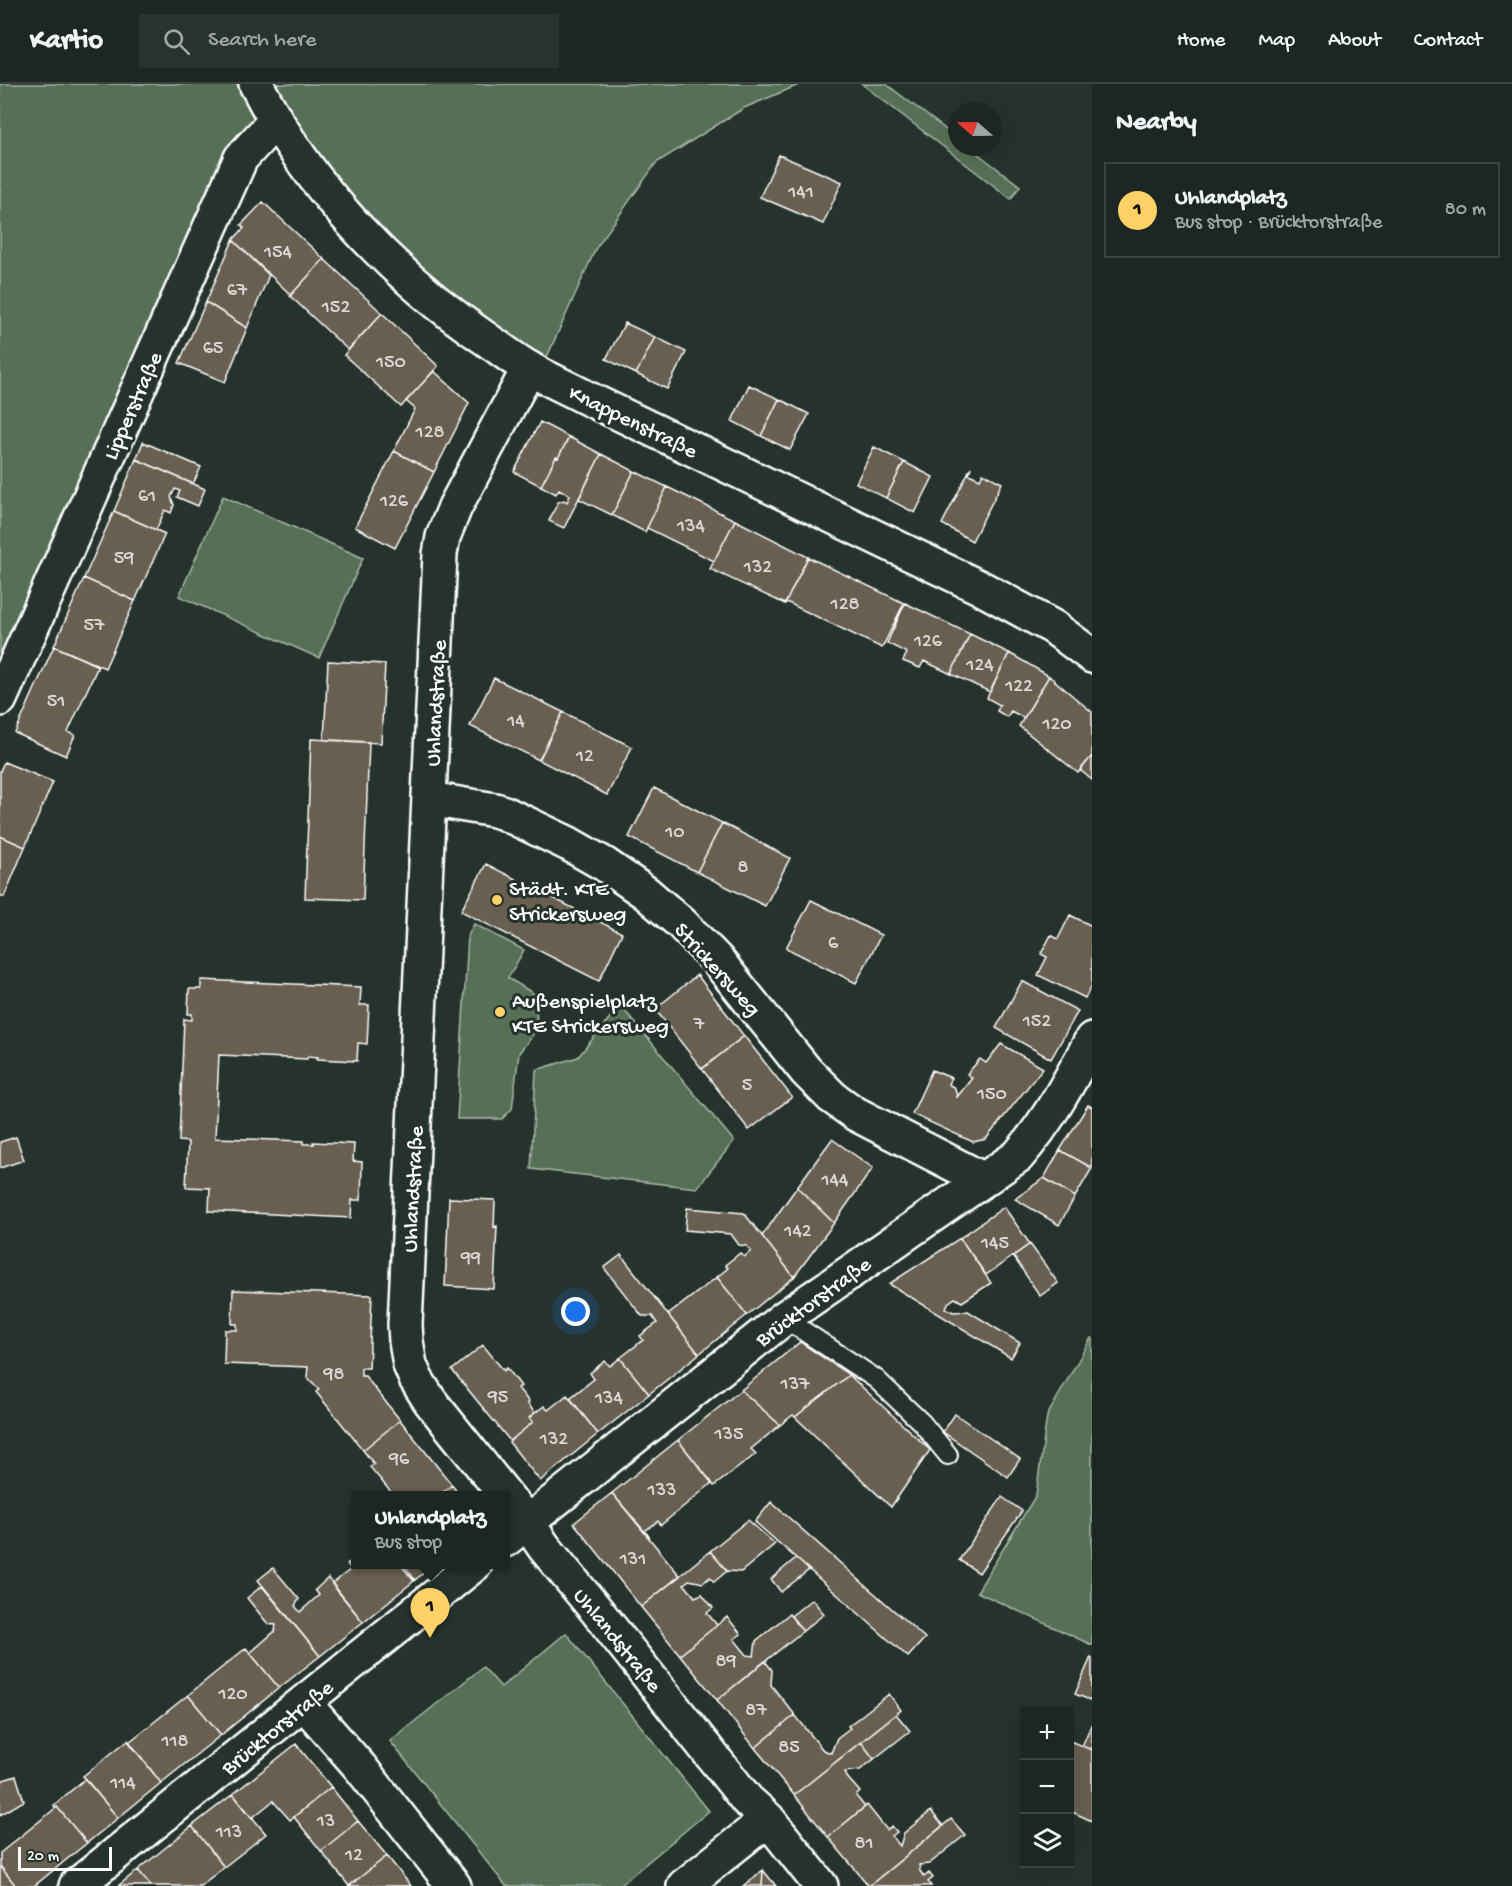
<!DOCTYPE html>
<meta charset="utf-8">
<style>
:root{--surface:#1c2622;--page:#29322f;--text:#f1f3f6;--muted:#a0a5a5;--line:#3a4340;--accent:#ffd166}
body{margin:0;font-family:"Gochi Hand",sans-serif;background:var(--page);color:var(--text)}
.controls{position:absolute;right:18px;bottom:18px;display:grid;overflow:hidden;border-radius:0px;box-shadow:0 6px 24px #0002}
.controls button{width:54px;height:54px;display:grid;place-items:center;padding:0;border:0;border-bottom:2px solid var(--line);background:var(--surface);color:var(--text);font:30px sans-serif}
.compass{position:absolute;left:948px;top:18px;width:54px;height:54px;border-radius:50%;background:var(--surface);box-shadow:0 6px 24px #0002;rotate:290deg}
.scale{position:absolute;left:18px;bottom:15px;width:94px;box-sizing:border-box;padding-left:6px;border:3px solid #fff;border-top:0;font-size:16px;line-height:21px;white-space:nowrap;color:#fff;-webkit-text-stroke:4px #26332d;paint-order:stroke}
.you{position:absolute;left:576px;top:1228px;width:21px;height:21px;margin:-15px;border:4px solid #fff;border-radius:50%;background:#1a73e8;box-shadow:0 0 0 9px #1a73e833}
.badge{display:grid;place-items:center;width:39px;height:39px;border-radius:50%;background:var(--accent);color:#111;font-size:20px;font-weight:700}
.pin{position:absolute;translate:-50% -50px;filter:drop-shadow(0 2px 3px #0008)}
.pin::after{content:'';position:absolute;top:32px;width:21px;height:18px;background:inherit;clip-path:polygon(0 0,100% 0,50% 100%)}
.popup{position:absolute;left:351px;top:1407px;width:159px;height:78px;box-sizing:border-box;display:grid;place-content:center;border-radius:0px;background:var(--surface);filter:drop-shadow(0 2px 4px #0005);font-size:20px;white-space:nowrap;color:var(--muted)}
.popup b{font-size:22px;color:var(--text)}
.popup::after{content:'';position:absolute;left:50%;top:100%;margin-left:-12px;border:12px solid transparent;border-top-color:var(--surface)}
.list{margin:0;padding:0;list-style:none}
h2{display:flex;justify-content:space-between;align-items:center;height:78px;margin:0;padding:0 24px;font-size:26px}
h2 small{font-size:20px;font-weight:400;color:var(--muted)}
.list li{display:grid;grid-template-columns:39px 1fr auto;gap:18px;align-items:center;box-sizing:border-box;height:96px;margin:0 12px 12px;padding:0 12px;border:2px solid var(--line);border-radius:0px}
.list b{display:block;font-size:22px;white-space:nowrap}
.list p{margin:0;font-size:20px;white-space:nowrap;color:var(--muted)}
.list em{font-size:20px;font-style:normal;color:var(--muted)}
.icon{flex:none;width:33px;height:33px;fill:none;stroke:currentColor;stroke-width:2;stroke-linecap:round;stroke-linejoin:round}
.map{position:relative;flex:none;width:1092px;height:1802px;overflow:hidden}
header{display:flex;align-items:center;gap:36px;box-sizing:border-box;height:84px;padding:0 30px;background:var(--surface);border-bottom:2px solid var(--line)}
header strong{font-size:28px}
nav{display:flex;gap:33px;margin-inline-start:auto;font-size:21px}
.search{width:420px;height:54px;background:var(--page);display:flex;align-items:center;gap:15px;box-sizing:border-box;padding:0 21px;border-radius:0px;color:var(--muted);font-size:22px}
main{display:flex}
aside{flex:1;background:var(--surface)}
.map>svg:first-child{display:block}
.green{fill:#557057;stroke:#aab8ab;stroke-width:1.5}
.building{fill:#685f51;stroke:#fff;stroke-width:1.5}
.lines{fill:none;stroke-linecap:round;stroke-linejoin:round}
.lane-casing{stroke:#fff;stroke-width:22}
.street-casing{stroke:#fff;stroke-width:38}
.lane{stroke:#26332d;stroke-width:18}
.street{stroke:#26332d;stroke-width:33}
.poi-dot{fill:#ffd166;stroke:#26332d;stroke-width:2}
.labels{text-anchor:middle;stroke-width:6;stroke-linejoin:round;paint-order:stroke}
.number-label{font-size:20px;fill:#d9d7d4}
.street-label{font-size:22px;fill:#fff;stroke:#26332d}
.poi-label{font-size:22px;fill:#fff;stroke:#26332d;text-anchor:start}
</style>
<header>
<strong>Kartio</strong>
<div class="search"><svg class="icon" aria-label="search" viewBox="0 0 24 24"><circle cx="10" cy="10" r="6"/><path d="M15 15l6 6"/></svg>Search here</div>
<nav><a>Home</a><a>Map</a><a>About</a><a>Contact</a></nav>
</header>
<main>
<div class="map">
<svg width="1092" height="1802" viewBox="0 0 1092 1802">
<rect width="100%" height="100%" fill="#26332d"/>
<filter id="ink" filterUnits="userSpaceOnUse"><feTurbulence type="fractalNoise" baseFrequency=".0167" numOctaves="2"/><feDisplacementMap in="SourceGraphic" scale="12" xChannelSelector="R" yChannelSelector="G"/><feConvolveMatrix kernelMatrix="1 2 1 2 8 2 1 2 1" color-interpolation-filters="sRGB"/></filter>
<g filter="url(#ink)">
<path class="green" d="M0 0H254L273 35 0 613Z
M259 0H801L744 24 656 79 596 164 542 284 409 192Z
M862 0H886L957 54V63H969L1020 102 1011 115Z
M223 412 363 474 319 574 179 512Z
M474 840 524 866 508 894 536 911 537 945 519 969 512 1025 502 1035H457L468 852Z
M620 921 734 1057 697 1104 531 1085 536 986 578 973Z
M1091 1254H1092V1561L977 1508 1036 1411 1047 1332Z
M566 1549 709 1727 619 1802H506L390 1657 483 1583 501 1603Z"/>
<path class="building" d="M779 71 842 98 823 140 760 113Z
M263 118 324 175 291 211 233 156 244 144 241 141Z
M233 156 269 191 247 244 206 218Z
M324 175 382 229 348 266 290 212Z
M206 218 247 244 225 298 179 279Z
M382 229 438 282 401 323 344 271Z
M625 239 655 253 636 290 606 275Z
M655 253 686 268 667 305 636 290Z
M434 287 469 319 434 388 394 367 415 325 406 317Z
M749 301 779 315 761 352 732 337Z
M779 315 809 330 790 366 761 352Z
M540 338 569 353 558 374 556 373 541 402 514 388Z
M569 353 601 370 564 444 549 437 558 418 564 416 567 418 570 411 559 405 556 410 541 402 556 373 558 374Z
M143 358 201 383 193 400 136 375Z
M874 363 904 378 886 414 856 399Z
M394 367 434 388 395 464 355 443Z
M601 370 634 387 612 431 579 415Z
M136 375 205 405 198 422 177 413 180 407 175 405 171 413 174 421 171 429 165 426 156 446 114 427Z
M904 378 933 393 915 429 886 414Z
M971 383 969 390 980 395 983 389 1002 399 972 457 942 440Z
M634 387 667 403 645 448 612 431Z
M667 403 735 436 714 477 647 444Z
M114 427 165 450 135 517 84 494Z
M735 436 808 473 785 520 710 485Z
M808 473 904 519 882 564 786 518Z
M84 494 135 517 105 584 54 562Z
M905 519 970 550 951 590 924 577 920 584 903 577 907 569 887 559Z
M970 550 1009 569 990 608 951 590Z
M54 562 98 582 68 648 75 651 66 672 15 649Z
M1009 569 1049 592 1024 634 1011 627 1007 633 997 627 1000 621 987 614Z
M328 577 385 580 381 659 324 656Z
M1049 592 1092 628V672L1078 689 1019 642Z
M494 594 563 628 539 676 470 642Z
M563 628 632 663 607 711 539 676Z
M311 655 369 658 363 816 305 814Z
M1092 672V696L1080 686Z
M4 678 53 698 25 763 0 752V687Z
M654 704 722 739 697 788 629 753Z
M722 739 790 774 765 822 697 788Z
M0 752 25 763 4 813 0 811Z
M486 780 622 849 599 897 461 827Z
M811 816 881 851 856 899 786 864Z
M1070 831 1092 842V901L1085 914 1038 891 1047 873 1041 870 1051 851 1058 855Z
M697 891 744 952 702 985 655 925Z
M201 896 361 903 360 921H369L367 960 358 959 357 977 317 975 318 973 308 972 307 975 219 971 215 1054 304 1057V1060H314L313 1058 354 1060 353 1077 362 1078 361 1116H352L351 1134 209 1127 210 1104 186 1103 188 1058 179 1057 184 935 192 936V930H188L189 905H201Z
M1022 897 1078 927 1051 975 996 944Z
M744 952 792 1013 749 1046 702 985Z
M1001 960 1043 984 986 1055 973 1058 912 1030 932 986 951 994 948 1000 955 1004 957 1013 972 994 967 990 980 975 986 979Z
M1088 1021 1092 1023V1084L1060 1066Z
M16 1053 24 1076 0 1084V1058Z
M832 1055 873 1084 834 1139 797 1103Z
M1060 1066 1092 1084 1075 1113 1044 1094Z
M1044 1094 1075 1113 1059 1141 1015 1115Z
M797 1103 834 1139 794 1193 762 1152Z
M449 1114 495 1116 494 1143 497 1142 494 1205 445 1202Z
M1004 1123 1030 1160 986 1191 960 1154Z
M687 1124 744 1129 794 1193 747 1231 717 1193 728 1184 725 1181 740 1169 744 1173 751 1167 747 1162 739 1161 731 1150 685 1146Z
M960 1154 991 1199 962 1218 955 1214 948 1219 946 1224 953 1228 968 1227 1020 1259 1011 1274 889 1200Z
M1030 1160 1058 1199 1040 1212 1013 1172Z
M621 1171 699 1270 649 1310 620 1274 643 1256 640 1252 657 1239 652 1232H642L604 1184Z
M717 1193 747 1231 699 1270 668 1231Z
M233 1206 372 1211 369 1284H361V1292H365L400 1336 363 1366 316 1308 319 1305 307 1293 308 1283 224 1280 225 1246H237V1240H232Z
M800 1258 849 1291 795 1333 793 1331 780 1341 741 1306Z
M483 1261 504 1287 507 1284 521 1302 518 1304 529 1318 527 1319 535 1329 529 1334 533 1338 510 1357 452 1286Z
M620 1274 649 1310 598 1350 570 1314 594 1295 590 1289 605 1277 610 1282Z
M849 1291 930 1366 891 1423 795 1333Z
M741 1306 780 1341 751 1365 756 1370 714 1402 678 1356Z
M567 1311 598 1350 540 1397 509 1358 533 1338 529 1334 535 1329 544 1322 548 1326Z
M955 1330 1020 1375 1008 1393 943 1348Z
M400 1336 452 1401 438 1412H394L370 1383 374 1380 363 1366Z
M678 1356 712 1399 661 1441 658 1437 645 1447 650 1454 612 1409Z
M452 1401 460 1412H438Z
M612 1409 680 1492 641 1523 574 1439Z
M1002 1413 1022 1427 979 1489 959 1476Z
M771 1418 925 1554 908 1573 755 1438Z
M748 1436 775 1460 741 1488 727 1487 710 1467Z
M710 1467 727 1487 714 1498 710 1493 703 1499 689 1496 684 1500 695 1513 702 1510 713 1524 707 1529 717 1541 680 1571 641 1523Z
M355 1474V1480H400L414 1497 363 1538 332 1500 351 1485 347 1480Z
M796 1474 809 1486 781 1508 771 1495Z
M403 1480H435L415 1496Z
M273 1484 299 1515 295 1522 300 1528 319 1511 315 1506 328 1494 363 1538 320 1572 258 1496Z
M262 1502 320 1572 279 1604 250 1569 275 1547 276 1541 268 1540 247 1514Z
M812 1515 824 1530 803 1547 791 1532Z
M789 1530 803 1547 717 1616 680 1571 727 1533 741 1550 734 1555 747 1571 754 1572 756 1557Z
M246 1564 279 1604 221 1651 188 1611Z
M1091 1573 1092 1574V1617L1075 1610Z
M765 1577 772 1586 771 1601 795 1631 755 1664 717 1616Z
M889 1610 901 1626 794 1711 755 1664 795 1631 823 1666 831 1669 837 1654 850 1644 848 1642Z
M188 1611 221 1651 161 1699 129 1658Z
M896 1630 910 1647 874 1675 861 1658Z
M1092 1639V1666L1082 1662Z
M128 1656 161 1699 118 1734 83 1692Z
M1070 1657 1092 1666V1737L1070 1727Z
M861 1658 874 1675 860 1686 845 1688 847 1693 860 1708 856 1712 865 1723 828 1753 794 1711Z
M296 1660 331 1703 290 1736 273 1717 252 1734 233 1710Z
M16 1692 24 1717 0 1731V1704L3 1696Z
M85 1695 118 1734 87 1759 57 1723 55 1724 54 1721Z
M331 1703 358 1737 321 1767 294 1733Z
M233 1710 266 1750 224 1783 192 1742Z
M867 1721 887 1746 892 1742 897 1748 892 1752 900 1762 904 1749 931 1727 943 1742 869 1802 828 1753Z
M57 1723 87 1759 34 1802H16L0 1782V1769Z
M951 1735 965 1751 929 1780 919 1781 920 1787 924 1793 929 1789 933 1794 928 1798 931 1802H869Z
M358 1737 387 1772 349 1802 321 1767Z
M192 1742 224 1783 200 1802H151L138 1786Z
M387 1772 411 1802H349Z
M0 1782 16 1802H0Z
M138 1786 151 1802H118Z
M763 1786 762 1802H743Z
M763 1786 776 1802H762Z"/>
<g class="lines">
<g class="lane-casing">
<path id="lane" d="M784 1234 876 1295 922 1339 948 1371"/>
</g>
<g class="street-casing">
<path id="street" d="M256 0C309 104 393 192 489 257 502 266 516 277 530 285 548 295 568 304 587 314L981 504 1053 543 1092 572
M529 284 455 423 443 453 440 470 405 1241 406 1257 410 1281 416 1295 430 1317 527 1438 544 1463 597 1527 747 1716 768 1735 821 1802
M0 615 241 74 276 36
M429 715 495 726 504 729 569 760 604 780 646 809 681 839 717 876 806 987 832 1013 854 1029 984 1096
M505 1456 784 1234 1018 1072C1048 1038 1071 995 1092 955
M304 1619 360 1683 454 1802
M76 1802 475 1480
M684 1802 768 1735"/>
</g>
<use href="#lane" class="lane"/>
<use href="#street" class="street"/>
</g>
</g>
<g class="poi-dot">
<circle cx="497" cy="816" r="6"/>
<circle cx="500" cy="928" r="6"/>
</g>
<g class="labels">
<g class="number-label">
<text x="801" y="113">141</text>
<text x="278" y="173">154</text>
<text x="237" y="211">67</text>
<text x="336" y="228">152</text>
<text x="213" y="269">65</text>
<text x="391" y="283">150</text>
<text x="430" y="353">128</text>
<text x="147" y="417">61</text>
<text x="394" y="422">126</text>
<text x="691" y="447">134</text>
<text x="124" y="479">59</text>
<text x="758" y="488">132</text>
<text x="845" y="525">128</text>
<text x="94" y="546">57</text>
<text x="928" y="562">126</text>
<text x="980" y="586">124</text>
<text x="1019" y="607">122</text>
<text x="56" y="622">51</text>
<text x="516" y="642">14</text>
<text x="1057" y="645">120</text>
<text x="585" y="677">12</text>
<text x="675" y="753">10</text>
<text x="743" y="788">8</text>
<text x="833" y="864">6</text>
<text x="1037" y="942">152</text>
<text x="699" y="945">7</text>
<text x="747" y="1006">5</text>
<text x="992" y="1015">150</text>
<text x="835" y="1101">144</text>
<text x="798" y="1152">142</text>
<text x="995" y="1164">145</text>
<text x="471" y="1179">99</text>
<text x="334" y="1295">98</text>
<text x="795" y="1305">137</text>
<text x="498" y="1318">95</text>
<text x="609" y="1319">134</text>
<text x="729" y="1355">135</text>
<text x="554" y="1360">132</text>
<text x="399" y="1380">96</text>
<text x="662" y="1411">133</text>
<text x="633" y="1480">131</text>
<text x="726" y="1582">89</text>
<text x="233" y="1615">120</text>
<text x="756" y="1631">87</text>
<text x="175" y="1662">118</text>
<text x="789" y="1668">85</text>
<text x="123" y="1704">114</text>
<text x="326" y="1742">13</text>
<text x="229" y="1753">113</text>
<text x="864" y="1764">81</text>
<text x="354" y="1776">12</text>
</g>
<g class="street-label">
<text transform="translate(131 321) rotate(-66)" y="8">Lipperstraße</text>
<text transform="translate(634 336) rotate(26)" y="8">Knappenstraße</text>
<text transform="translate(434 619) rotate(-87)" y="8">Uhlandstraße</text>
<text transform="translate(719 884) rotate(48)" y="8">Strickersweg</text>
<text transform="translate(411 1105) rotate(-87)" y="8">Uhlandstraße</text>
<text transform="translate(812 1216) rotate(-36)" y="8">Brücktorstraße</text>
<text transform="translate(619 1555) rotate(51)" y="8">Uhlandstraße</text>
<text transform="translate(276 1642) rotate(-39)" y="8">Brücktorstraße</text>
</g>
<g class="poi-label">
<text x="509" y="811">Städt. KTE<tspan x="509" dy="25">Strickersweg</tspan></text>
<text x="512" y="923">Außenspielplatz<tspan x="512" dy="25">KTE Strickersweg</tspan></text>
</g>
</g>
</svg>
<div class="controls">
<button>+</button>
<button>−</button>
<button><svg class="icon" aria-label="layers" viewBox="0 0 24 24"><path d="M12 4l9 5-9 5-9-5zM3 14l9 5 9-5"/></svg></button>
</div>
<svg class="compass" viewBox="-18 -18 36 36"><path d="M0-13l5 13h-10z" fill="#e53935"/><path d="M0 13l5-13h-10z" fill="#a0a5a5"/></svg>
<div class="scale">20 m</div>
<div class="you"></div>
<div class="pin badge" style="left:430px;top:1554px">1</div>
<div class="popup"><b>Uhlandplatz</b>Bus stop</div>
</div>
<aside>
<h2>Nearby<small></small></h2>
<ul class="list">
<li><span class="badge">1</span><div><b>Uhlandplatz</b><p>Bus stop · Brücktorstraße</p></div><em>80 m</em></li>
</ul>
</aside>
</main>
